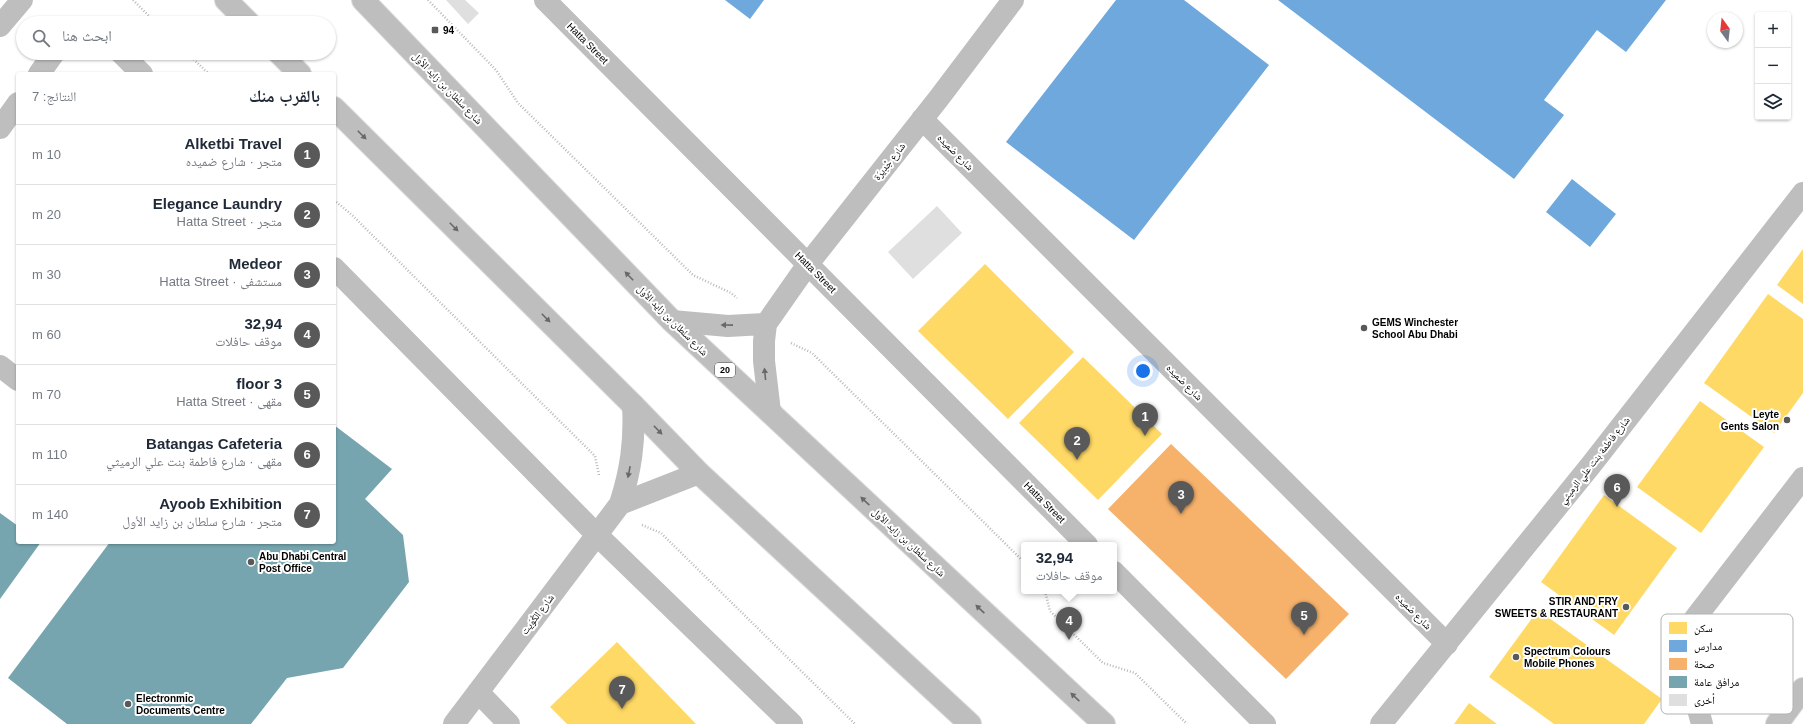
<!DOCTYPE html>
<html lang="ar">
<meta charset="utf-8">
<style>
:root{--surface:#fff;--page:#f2f2f3;--text:#1f2937;--muted:#747a83;--line:#e0e1e3;--accent:#595959}
body{margin:0;font-family:Helvetica,"Noto Naskh Arabic",sans-serif;background:var(--page);color:var(--text);direction:rtl}
.controls{position:absolute;right:12px;top:12px;display:grid;overflow:hidden;border-radius:4px;box-shadow:0 1px 3px #0004}
.controls button{width:36px;height:36px;display:grid;place-items:center;padding:0;border:0;border-bottom:1px solid var(--line);background:var(--surface);color:var(--text);font:20px sans-serif}
.compass{position:absolute;left:1707px;top:12px;width:36px;height:36px;border-radius:50%;background:var(--surface);box-shadow:0 1px 3px #0004;rotate:345deg}
.you{position:absolute;left:1143px;top:371px;width:14px;height:14px;margin:-10px;border:3px solid #fff;border-radius:50%;background:#1a73e8;box-shadow:0 0 0 6px #1a73e833}
.badge{display:grid;place-items:center;width:26px;height:26px;border-radius:50%;background:var(--accent);color:#fff;font-size:13px;font-weight:700}
.pin{position:absolute;translate:-50% -33px;filter:drop-shadow(0 1px 2px #0008)}
.pin::after{content:'';position:absolute;top:21px;width:14px;height:12px;background:inherit;clip-path:polygon(0 0,100% 0,50% 100%)}
.popup{position:absolute;left:1021px;top:542px;width:96px;height:52px;box-sizing:border-box;display:grid;place-content:center;border-radius:4px;background:var(--surface);filter:drop-shadow(0 1px 3px #0005);font-size:13px;white-space:nowrap;color:var(--muted)}
.popup b{font-size:15px;color:var(--text)}
.popup::after{content:'';position:absolute;left:50%;top:100%;margin-left:-8px;border:8px solid transparent;border-top-color:var(--surface)}
.list{margin:0;padding:0;list-style:none}
h2{display:flex;justify-content:space-between;align-items:center;height:52px;margin:0;padding:0 16px;font-size:17px}
h2 small{font-size:13px;font-weight:400;color:var(--muted)}
.list li{display:grid;grid-template-columns:26px 1fr auto;gap:12px;align-items:center;box-sizing:border-box;height:60px;padding:0 16px;border-top:1px solid var(--line)}
.list b{display:block;font-size:15px;white-space:nowrap}
.list p{margin:0;font-size:13px;white-space:nowrap;color:var(--muted)}
.list em{font-size:13px;font-style:normal;color:var(--muted)}
.icon{flex:none;width:22px;height:22px;fill:none;stroke:currentColor;stroke-width:2;stroke-linecap:round;stroke-linejoin:round}
.map{position:relative;flex:none;width:1803px;height:724px;overflow:hidden;direction:ltr}
.search{position:absolute;background:var(--surface);box-shadow:0 1px 3px #0004;left:16px;top:16px;width:320px;height:44px;display:flex;align-items:center;gap:10px;box-sizing:border-box;padding:0 14px;border-radius:22px;color:var(--muted);font-size:15px}
.panel{position:absolute;background:var(--surface);box-shadow:0 1px 3px #0004;left:16px;top:72px;width:320px;height:472px;border-radius:4px;direction:rtl}
.map>svg:first-child{display:block}
.homes{fill:#ffd966}
.schools{fill:#6fa8dc}
.health{fill:#f6b26b}
.public{fill:#76a5af}
.building{fill:#dfdfdf}
.lines{fill:none;stroke-linecap:round;stroke-linejoin:round}
.major-casing{stroke:#dbdbdb;stroke-width:24}
.path{stroke:#b9b9b9;stroke-width:2.5;stroke-dasharray:1 2;stroke-linecap:butt}
.minor{stroke:#bebebe;stroke-width:22}
.major{stroke:#bebebe;stroke-width:22}
.oneway{fill:#686868}
.poi-dot{fill:#595959;stroke:#fff;stroke-width:1.5}
.labels{text-anchor:middle;stroke-width:4;stroke-linejoin:round;paint-order:stroke}
.shield{fill:#fff;stroke:#4c4c4c;stroke-width:1}
.shield-label{font-size:9px;font-weight:bold;fill:#000}
.poi-label{font-size:10px;font-weight:bold;fill:#000;stroke:#fff;text-anchor:start}
.street-label{font-size:10px;fill:#000;stroke:#fff}
.key{fill:#fff;stroke:#b2b2b2;stroke-width:1}
.key-label{font-size:11px;fill:#000}
</style>
<div class="map">
<svg width="1803" height="724" viewBox="0 0 1803 724">
<rect width="100%" height="100%" fill="#fff"/>
<path class="homes" d="M1803 249V304L1777 285Z
M985 264 1074 352 1008 419 918 331Z
M1768 294 1803 319V393L1774 433 1704 383Z
M1083 357 1162 434 1098 500 1019 423Z
M1700 401 1764 447 1701 533 1637 487Z
M1604 495 1677 548 1614 635 1541 582Z
M1538 610 1662 699 1644 724H1554L1489 677Z
M617 642 696 724H567L550 707Z
M1469 703 1497 724H1454Z"/>
<path class="schools" d="M725 0H764L750 19Z
M1116 0H1184L1269 65 1134 240 1006 142Z
M1278 0H1666L1626 52 1597 30 1544 100 1564 115 1514 179Z
M1572 179 1616 214 1590 247 1546 212Z"/>
<path class="health" d="M1171 444 1349 614 1286 679 1108 509Z"/>
<path class="public" d="M334 425 392 469 365 499 403 535 409 582 343 668 287 678 251 724H67L8 678 110 542H334Z
M0 513 18 526V542H41L0 599Z"/>
<path class="building" d="M446 0H465L479 13 468 24Z
M937 206 962 233 913 279 888 252Z"/>
<g class="lines">
<g class="major-casing">
<path id="major" d="M226 0 249 23
M363 0 672 321 1104 724
M279 53 300 74
M334 108 633 405 699 473 970 724
M1777 724 1803 689"/>
</g>
<path class="path" d="M133 0 156 23
M428 0 496 70 518 103 693 275 731 293 737 298
M187 53 209 74
M334 200 352 215 595 456 599 475
M791 343 812 353 1024 562
M642 525 661 533 855 724
M1045 591 1050 611 1103 663 1135 673 1187 724"/>
<path class="minor" d="M545 0 1087 545
M0 26 22 0
M121 53 142 74
M39 74 54 53
M922 119 1447 644
M0 128 18 103
M334 268 597 535 792 724
M672 321 728 326 766 324
M0 366 18 380
M770 412 764 361V341L766 324 808 264 939 98 1013 0
M620 504 699 473
M1114 572 1265 724
M478 692 509 724
M454 724 620 504C631 470 635 441 633 405
M1381 724 1591 465 1803 193
M1702 724 1684 657C1682 641 1686 630 1696 617L1803 478"/>
<use href="#major" class="major"/>
</g>
<defs><path id="oneway-solid" d="M-6-.8H1V-3.2L6.5 0L1 3.2V.8H-6Z"/></defs>
<g class="oneway">
<use href="#oneway-solid" transform="translate(362 135) rotate(45)"/>
<use href="#oneway-solid" transform="translate(454 227) rotate(45)"/>
<use href="#oneway-solid" transform="translate(629 276) rotate(-134)"/>
<use href="#oneway-solid" transform="translate(546 318) rotate(45)"/>
<use href="#oneway-solid" transform="translate(727 325) rotate(-179)"/>
<use href="#oneway-solid" transform="translate(765 374) rotate(-96)"/>
<use href="#oneway-solid" transform="translate(658 430) rotate(46)"/>
<use href="#oneway-solid" transform="translate(629 472) rotate(101)"/>
<use href="#oneway-solid" transform="translate(865 501) rotate(-137)"/>
<use href="#oneway-solid" transform="translate(980 609) rotate(-137)"/>
<use href="#oneway-solid" transform="translate(1075 697) rotate(-137)"/>
</g>
<g class="poi-dot">
<rect x="431" y="26" width="8" height="8" rx="2"/>
<circle cx="1364" cy="328" r="4"/>
<circle cx="1787" cy="420" r="4"/>
<circle cx="251" cy="562" r="4"/>
<circle cx="1626" cy="607" r="4"/>
<circle cx="1516" cy="657" r="4"/>
<circle cx="128" cy="704" r="4"/>
</g>
<g class="labels">
<rect class="shield" x="715" y="363" width="20" height="14" rx="3"/>
<g class="shield-label">
<text x="725" y="373">20</text>
</g>
<g class="poi-label">
<text x="443" y="34">94</text>
<text x="1372" y="326">GEMS Winchester<tspan x="1372" dy="12">School Abu Dhabi</tspan></text>
<text x="1779" y="418" text-anchor="end">Leyte<tspan x="1779" dy="12">Gents Salon</tspan></text>
<text x="259" y="560">Abu Dhabi Central<tspan x="259" dy="12">Post Office</tspan></text>
<text x="1618" y="605" text-anchor="end">STIR AND FRY<tspan x="1618" dy="12">SWEETS &amp; RESTAURANT</tspan></text>
<text x="1524" y="655">Spectrum Colours<tspan x="1524" dy="12">Mobile Phones</tspan></text>
<text x="136" y="702">Electronmic<tspan x="136" dy="12">Documents Centre</tspan></text>
</g>
<g class="street-label">
<text transform="translate(588 43) rotate(45)" y="4">Hatta Street</text>
<text transform="translate(448 88) rotate(46)" y="4">شارع سلطان بن زايد الأول</text>
<text transform="translate(956 152) rotate(45)" y="4">شارع ضميده</text>
<text transform="translate(889 161) rotate(-52)" y="4">شارع جْدِيرَة</text>
<text transform="translate(816 272) rotate(45)" y="4">Hatta Street</text>
<text transform="translate(673 320) rotate(45)" y="4">شارع سلطان بن زايد الأول</text>
<text transform="translate(1185 382) rotate(45)" y="4">شارع ضميده</text>
<text transform="translate(1594 460) rotate(-52)" y="4">شارع فاطمة بنت علي الرميثي</text>
<text transform="translate(1045 502) rotate(45)" y="4">Hatta Street</text>
<text transform="translate(909 542) rotate(43)" y="4">شارع سلطان بن زايد الأول</text>
<text transform="translate(1414 611) rotate(45)" y="4">شارع ضميده</text>
<text transform="translate(537 614) rotate(-53)" y="4">شارع الكُوَيت</text>
</g>
</g>
<rect x="1661" y="614" width="132" height="100" rx="6" class="key"/>
<rect x="1669" y="622" width="18" height="12" fill="#ffd966"/>
<rect x="1669" y="640" width="18" height="12" fill="#6fa8dc"/>
<rect x="1669" y="658" width="18" height="12" fill="#f6b26b"/>
<rect x="1669" y="676" width="18" height="12" fill="#76a5af"/>
<rect x="1669" y="694" width="18" height="12" fill="#dfdfdf"/>
<g class="key-label">
<text x="1694" y="632">سكن</text>
<text x="1694" y="650">مدارس</text>
<text x="1694" y="668">صحة</text>
<text x="1694" y="686">مرافق عامة</text>
<text x="1694" y="704">أخرى</text>
</g>
</svg>
<div class="controls">
<button>+</button>
<button>−</button>
<button><svg class="icon" aria-label="layers" viewBox="0 0 24 24"><path d="M12 4l9 5-9 5-9-5zM3 14l9 5 9-5"/></svg></button>
</div>
<svg class="compass" viewBox="-18 -18 36 36"><path d="M0-13l5 13h-10z" fill="#e53935"/><path d="M0 13l5-13h-10z" fill="#747a83"/></svg>
<div class="you"></div>
<div class="pin badge" style="left:1145px;top:436px">1</div>
<div class="pin badge" style="left:1077px;top:460px">2</div>
<div class="pin badge" style="left:1181px;top:514px">3</div>
<div class="pin badge" style="left:1069px;top:640px">4</div>
<div class="popup"><b>32,94</b>موقف حافلات</div>
<div class="pin badge" style="left:1304px;top:635px">5</div>
<div class="pin badge" style="left:1617px;top:507px">6</div>
<div class="pin badge" style="left:622px;top:709px">7</div>
<div class="search"><svg class="icon" aria-label="search" viewBox="0 0 24 24"><circle cx="10" cy="10" r="6"/><path d="M15 15l6 6"/></svg>ابحث هنا</div>
<section class="panel">
<h2>بالقرب منك<small>النتائج: 7</small></h2>
<ul class="list">
<li><span class="badge">1</span><div><b>Alketbi Travel</b><p>متجر · شارع ضميده</p></div><em>10 m</em></li>
<li><span class="badge">2</span><div><b>Elegance Laundry</b><p>متجر · Hatta Street</p></div><em>20 m</em></li>
<li><span class="badge">3</span><div><b>Medeor</b><p>مستشفى · Hatta Street</p></div><em>30 m</em></li>
<li><span class="badge">4</span><div><b>32,94</b><p>موقف حافلات</p></div><em>60 m</em></li>
<li><span class="badge">5</span><div><b>3 floor</b><p>مقهى · Hatta Street</p></div><em>70 m</em></li>
<li><span class="badge">6</span><div><b>Batangas Cafeteria</b><p>مقهى · شارع فاطمة بنت علي الرميثي</p></div><em>110 m</em></li>
<li><span class="badge">7</span><div><b>Ayoob Exhibition</b><p>متجر · شارع سلطان بن زايد الأول</p></div><em>140 m</em></li>
</ul>
</section>
</div>
